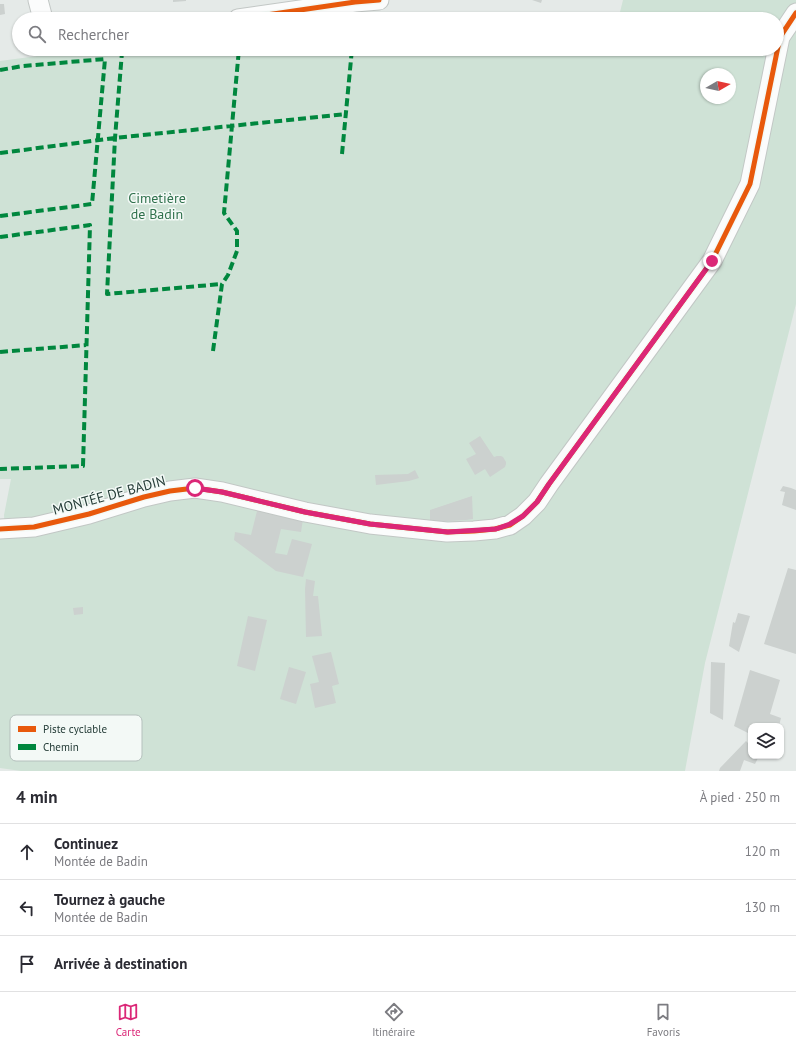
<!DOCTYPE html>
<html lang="fr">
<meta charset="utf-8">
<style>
:root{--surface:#fff;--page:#f2f2f3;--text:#2b2b33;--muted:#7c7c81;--line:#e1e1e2;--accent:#db2777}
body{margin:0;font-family:"PT Sans",sans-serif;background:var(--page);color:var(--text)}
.controls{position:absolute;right:12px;bottom:12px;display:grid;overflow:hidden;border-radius:8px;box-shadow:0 1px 3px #0004}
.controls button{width:36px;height:36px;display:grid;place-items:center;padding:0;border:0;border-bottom:1px solid var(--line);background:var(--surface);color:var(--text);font:20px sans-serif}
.compass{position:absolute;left:700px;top:68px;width:36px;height:36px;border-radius:50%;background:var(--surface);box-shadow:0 1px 3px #0004;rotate:81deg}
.stop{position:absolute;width:12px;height:12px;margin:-9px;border:3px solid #db2777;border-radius:50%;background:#fff}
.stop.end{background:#db2777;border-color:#fff;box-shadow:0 1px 4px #0008}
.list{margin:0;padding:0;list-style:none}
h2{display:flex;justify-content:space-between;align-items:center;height:52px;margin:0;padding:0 16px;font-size:17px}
h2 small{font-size:13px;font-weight:400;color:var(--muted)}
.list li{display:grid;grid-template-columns:26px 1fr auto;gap:12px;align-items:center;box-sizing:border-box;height:56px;padding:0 16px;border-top:1px solid var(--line)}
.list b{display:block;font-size:15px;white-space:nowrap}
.list p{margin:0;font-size:13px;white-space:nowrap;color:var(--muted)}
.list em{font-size:13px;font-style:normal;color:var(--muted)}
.icon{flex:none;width:22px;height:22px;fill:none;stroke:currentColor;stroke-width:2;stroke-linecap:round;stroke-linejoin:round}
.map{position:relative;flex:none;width:796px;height:771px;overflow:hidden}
.search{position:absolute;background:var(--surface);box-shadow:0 1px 3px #0004;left:12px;right:12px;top:12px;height:44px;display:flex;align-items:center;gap:10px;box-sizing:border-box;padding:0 14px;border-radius:22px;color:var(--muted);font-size:15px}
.sheet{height:220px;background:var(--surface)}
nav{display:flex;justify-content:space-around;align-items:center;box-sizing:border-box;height:56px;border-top:1px solid var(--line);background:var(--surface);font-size:11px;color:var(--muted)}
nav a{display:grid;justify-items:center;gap:2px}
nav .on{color:var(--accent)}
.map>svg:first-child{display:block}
.green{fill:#cfe2d6;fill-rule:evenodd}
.building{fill:#ccd1cf}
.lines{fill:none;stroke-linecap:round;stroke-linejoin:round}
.minor-casing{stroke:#c2c7c5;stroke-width:21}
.minor{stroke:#fbfcfc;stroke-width:19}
.quiet{stroke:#00873e;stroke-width:4;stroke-dasharray:8 4;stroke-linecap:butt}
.cycleway-casing{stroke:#f3f9f6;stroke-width:8}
.cycleway{stroke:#e8590c;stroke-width:5}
.route{stroke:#db2777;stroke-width:5}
.labels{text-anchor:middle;stroke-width:3;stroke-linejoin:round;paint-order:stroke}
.park-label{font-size:14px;fill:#30714d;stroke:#f3f9f6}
.street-label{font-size:14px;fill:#243c37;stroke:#f3f9f6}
.key{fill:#f3f9f6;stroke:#b5c0bd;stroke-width:1}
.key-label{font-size:11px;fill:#243c37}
</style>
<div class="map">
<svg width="796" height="771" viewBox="0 0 796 771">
<rect width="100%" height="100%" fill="#e5eae8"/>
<path class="green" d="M623 0H796V304L705 663 685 771H21L0 768V535H5L4 515 11 479H0V61L90 49H777V19H613L620 12ZM706 74H730V98H706Z
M536 14 553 19H418L450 16Z"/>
<path class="building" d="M173 0H186V1L173 2Z
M532 0H542L541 3Z
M0 4H4L5 14 0 15Z
M480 436 494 457 497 456H501L503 457 506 462V464L505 467 490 477 485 469 475 475 466 459 476 454 469 443Z
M415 470 419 478 409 481 376 485 375 475 408 474Z
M783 486 791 488 796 490V510L782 505 785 492 780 491Z
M472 496 473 519 466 520 430 522V510Z
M258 507 303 519 301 532 281 529 275 553 287 555 292 539 312 544 303 577 276 571 234 540 235 532 251 535Z
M788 568 796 570V654L764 644Z
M306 579 315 581 313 596H318L322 636 306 637 305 589Z
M83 607V614L74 615 73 608Z
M738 613 750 616 739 652 729 646 733 622 735 623Z
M248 616 267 620 255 671 237 666Z
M331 652 339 684 332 686 336 703 315 708 310 684 319 682 312 656Z
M711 662 725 663 723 720 710 713Z
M289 667 306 672 296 704 280 699Z
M750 670 780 680 770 714 781 718 779 726H751V736L748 733 734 726Z
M746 741 751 746V756H759L755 764 744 760 740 771H719L720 768Z"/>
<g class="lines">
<g class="minor-casing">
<path id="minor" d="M38 0 43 19
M238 19 355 2 379 0
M0 529 34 527 89 514 144 497 170 491 195 488 222 492 305 512 370 524 447 532 474 531 495 529 510 525 523 516 537 502 549 484 712 261 750 184 780 37 796 13"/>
</g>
<use href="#minor" class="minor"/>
<path class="quiet" d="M148 49 122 52 115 138 107 294 222 284
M0 70 23 66 105 59 92 204 0 216
M0 153 115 138 346 114
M342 154 352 49
M0 237 90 225 83 466 0 469
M213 351 222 284 228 275 237 251V231L224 213 239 49
M0 352 86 345"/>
<g class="cycleway-casing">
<path id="cycleway" d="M238 19 355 2 379 0
M0 529 34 527 89 514 144 497 170 491 195 488 222 492 305 512 370 524 447 532 474 531 495 529 510 525 523 516 537 502 549 484 712 261 750 184 780 37 796 13"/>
</g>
<use href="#cycleway" class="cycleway"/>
</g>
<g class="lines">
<path class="route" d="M195 488 222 492 305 512 370 524 448 532 496 529 510 524 523 516 537 502 549 484 712 261"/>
</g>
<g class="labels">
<g class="park-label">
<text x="157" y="203">Cimetière<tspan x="157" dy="16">de Badin</tspan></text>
</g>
<g class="street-label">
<text transform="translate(109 495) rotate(-15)" y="5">MONTÉE DE BADIN</text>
</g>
</g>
<rect x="10" y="715" width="132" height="46" rx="6" class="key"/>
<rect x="18" y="726" width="18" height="6" fill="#e8590c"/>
<rect x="18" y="744" width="18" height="6" fill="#00873e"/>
<g class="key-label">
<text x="43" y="733">Piste cyclable</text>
<text x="43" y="751">Chemin</text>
</g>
</svg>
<div class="controls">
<button><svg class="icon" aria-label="layers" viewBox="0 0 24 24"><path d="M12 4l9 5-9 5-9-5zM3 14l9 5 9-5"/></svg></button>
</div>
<svg class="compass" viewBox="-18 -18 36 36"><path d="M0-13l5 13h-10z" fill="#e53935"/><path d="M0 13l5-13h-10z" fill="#7c7c81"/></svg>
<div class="stop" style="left:195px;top:488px"></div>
<div class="stop end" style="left:712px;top:261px"></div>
<div class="search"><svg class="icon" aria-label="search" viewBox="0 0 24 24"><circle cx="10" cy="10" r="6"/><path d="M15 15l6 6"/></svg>Rechercher</div>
</div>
<section class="sheet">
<h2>4 min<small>À pied · 250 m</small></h2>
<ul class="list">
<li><svg class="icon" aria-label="ahead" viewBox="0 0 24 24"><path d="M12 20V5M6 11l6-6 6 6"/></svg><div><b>Continuez</b><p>Montée de Badin</p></div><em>120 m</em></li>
<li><svg class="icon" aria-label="left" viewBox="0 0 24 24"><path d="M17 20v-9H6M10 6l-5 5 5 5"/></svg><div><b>Tournez à gauche</b><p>Montée de Badin</p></div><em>130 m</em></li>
<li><svg class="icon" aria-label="arrive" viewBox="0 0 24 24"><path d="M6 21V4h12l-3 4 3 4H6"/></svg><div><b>Arrivée à destination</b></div></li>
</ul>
</section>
<nav>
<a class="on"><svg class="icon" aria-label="map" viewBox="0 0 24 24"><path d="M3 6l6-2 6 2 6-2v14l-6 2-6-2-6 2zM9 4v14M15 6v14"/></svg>Carte</a>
<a><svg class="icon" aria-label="directions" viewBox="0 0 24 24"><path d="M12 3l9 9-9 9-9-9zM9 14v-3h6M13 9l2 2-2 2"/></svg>Itinéraire</a>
<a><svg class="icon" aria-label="saved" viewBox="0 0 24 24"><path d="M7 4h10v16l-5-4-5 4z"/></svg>Favoris</a>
</nav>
